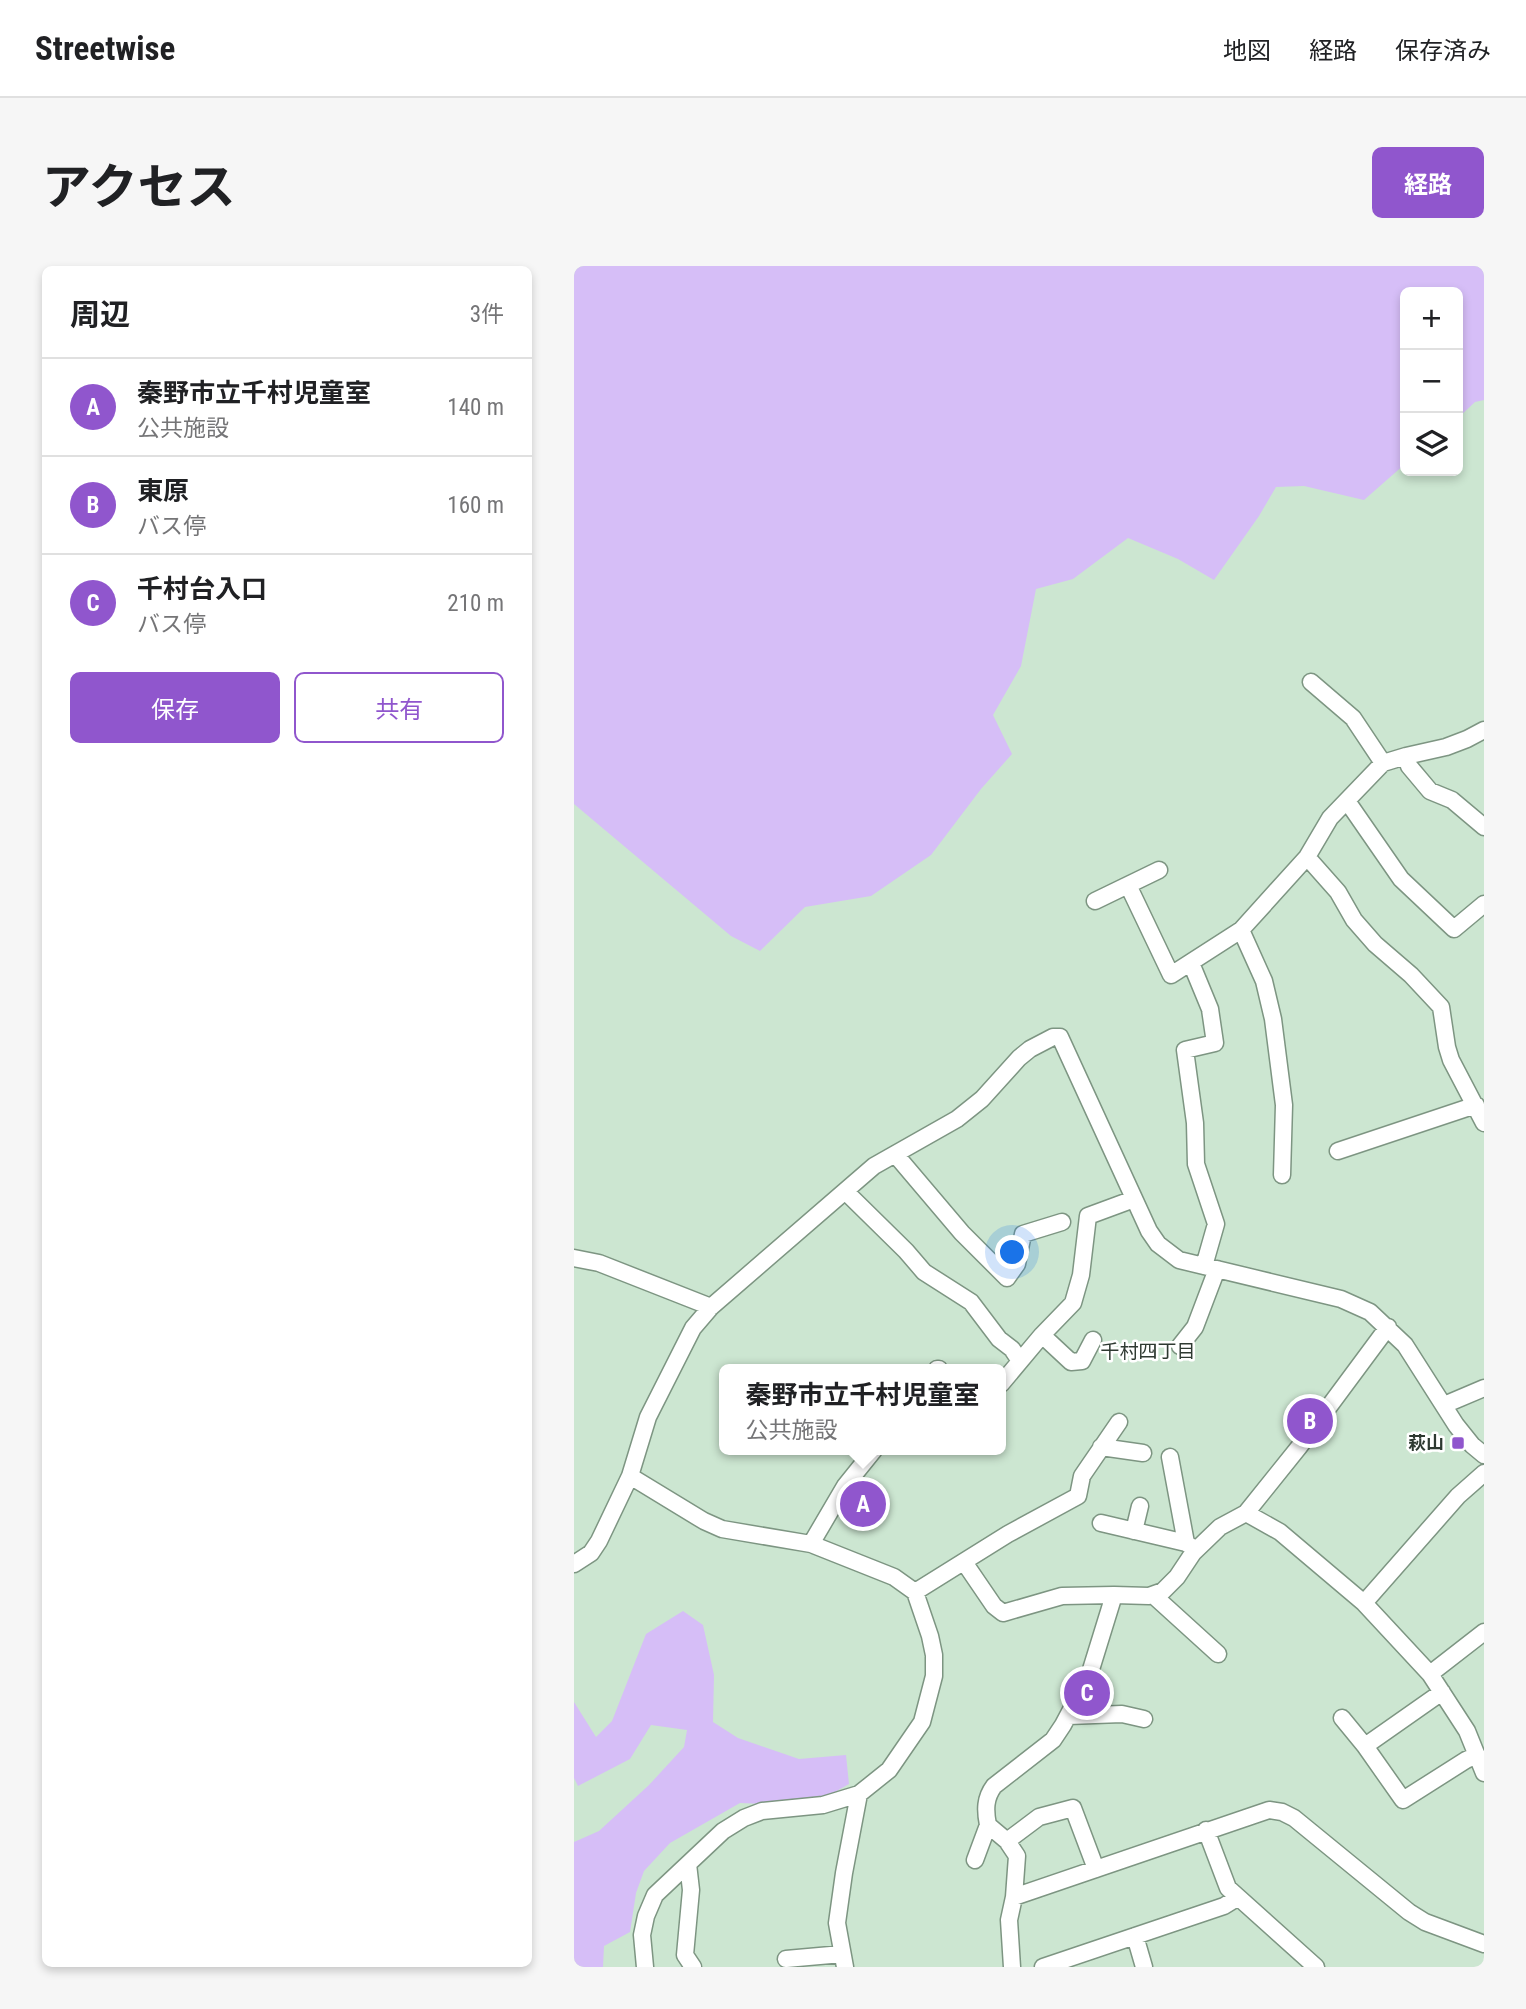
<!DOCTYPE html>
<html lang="ja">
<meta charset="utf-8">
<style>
:root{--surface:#fff;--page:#f6f6f6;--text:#202124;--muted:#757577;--line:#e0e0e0;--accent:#9056cd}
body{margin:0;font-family:"Roboto Condensed","Noto Sans JP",sans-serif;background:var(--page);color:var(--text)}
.controls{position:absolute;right:21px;top:21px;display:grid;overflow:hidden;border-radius:10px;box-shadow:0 4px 10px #0003}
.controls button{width:63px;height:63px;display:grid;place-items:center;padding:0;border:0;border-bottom:2px solid var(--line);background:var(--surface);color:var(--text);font:35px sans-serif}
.you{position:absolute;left:439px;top:987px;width:24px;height:24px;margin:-18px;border:5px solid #fff;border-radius:50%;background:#1a73e8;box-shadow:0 0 0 10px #1a73e833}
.badge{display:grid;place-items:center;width:46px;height:46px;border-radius:50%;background:var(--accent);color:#fff;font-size:23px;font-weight:700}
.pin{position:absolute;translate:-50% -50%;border:4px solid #fff;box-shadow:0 2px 7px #0006}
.popup{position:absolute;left:145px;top:1098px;width:287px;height:91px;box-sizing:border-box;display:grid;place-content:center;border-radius:10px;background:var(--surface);filter:drop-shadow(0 2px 5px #0005);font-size:23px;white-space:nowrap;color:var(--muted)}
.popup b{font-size:26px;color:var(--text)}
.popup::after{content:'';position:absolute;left:50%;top:100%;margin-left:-14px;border:14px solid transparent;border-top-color:var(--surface)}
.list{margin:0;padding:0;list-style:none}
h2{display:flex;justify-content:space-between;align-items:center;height:91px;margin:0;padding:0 28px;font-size:30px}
h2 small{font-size:23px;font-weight:400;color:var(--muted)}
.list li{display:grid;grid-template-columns:46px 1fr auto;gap:21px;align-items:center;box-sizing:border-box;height:98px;padding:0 28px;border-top:2px solid var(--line)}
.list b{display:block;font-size:26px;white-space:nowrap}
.list p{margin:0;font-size:23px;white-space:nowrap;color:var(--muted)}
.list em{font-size:23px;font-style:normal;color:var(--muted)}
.actions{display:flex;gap:14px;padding:21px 28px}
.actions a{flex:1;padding:16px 0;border:2px solid var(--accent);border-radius:10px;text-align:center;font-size:24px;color:var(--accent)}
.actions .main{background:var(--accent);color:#fff}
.icon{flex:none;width:38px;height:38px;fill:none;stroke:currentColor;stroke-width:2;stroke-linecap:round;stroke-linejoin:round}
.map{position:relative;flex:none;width:910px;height:1701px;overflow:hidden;border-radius:10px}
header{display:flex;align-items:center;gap:42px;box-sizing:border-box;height:98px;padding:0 35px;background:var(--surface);border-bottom:2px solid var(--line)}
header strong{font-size:33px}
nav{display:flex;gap:38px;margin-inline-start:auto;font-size:24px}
.intro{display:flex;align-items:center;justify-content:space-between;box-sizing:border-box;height:168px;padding:0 42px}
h1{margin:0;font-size:49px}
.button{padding:18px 32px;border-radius:10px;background:var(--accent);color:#fff;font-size:24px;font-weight:700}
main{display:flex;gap:42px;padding:0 42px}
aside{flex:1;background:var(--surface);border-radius:10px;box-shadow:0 4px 10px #0003}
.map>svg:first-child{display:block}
.green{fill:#d6bef7}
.building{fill:#adc6b2;stroke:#8aa38f;stroke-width:2}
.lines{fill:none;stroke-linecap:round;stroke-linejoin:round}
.minor-casing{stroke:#7d9582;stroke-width:19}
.minor{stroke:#fff;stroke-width:16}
.poi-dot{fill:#9056cd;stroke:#fff;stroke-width:2.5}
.labels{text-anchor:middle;stroke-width:5;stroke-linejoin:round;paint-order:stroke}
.poi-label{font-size:18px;font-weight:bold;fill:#2e3931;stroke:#fff;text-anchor:end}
.neighbourhood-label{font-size:19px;fill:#2e3931;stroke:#fff}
</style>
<header>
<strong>Streetwise</strong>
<nav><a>地図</a><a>経路</a><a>保存済み</a></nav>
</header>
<div class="intro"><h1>アクセス</h1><a class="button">経路</a></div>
<main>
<aside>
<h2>周辺<small>3件</small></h2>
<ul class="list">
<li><span class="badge">A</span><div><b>秦野市立千村児童室</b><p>公共施設</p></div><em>140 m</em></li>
<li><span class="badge">B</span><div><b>東原</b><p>バス停</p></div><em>160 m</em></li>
<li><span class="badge">C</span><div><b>千村台入口</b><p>バス停</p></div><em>210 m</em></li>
</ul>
<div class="actions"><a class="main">保存</a><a>共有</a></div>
</aside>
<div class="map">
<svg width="910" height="1701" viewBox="0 0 910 1701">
<rect width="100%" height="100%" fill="#cce6d1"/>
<path class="green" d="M0 0H910V134L901 136 884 152V26H831V198L790 234 730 220 702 221 685 250 640 314 604 293 554 272 499 313 462 323 447 400 419 449 438 488 407 523 357 589 297 630 231 641 186 685 157 670 0 538Z
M109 1345 129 1359 140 1409 139 1456 164 1472 225 1493 272 1489 275 1518 236 1540 166 1537 96 1577 70 1605 62 1627 56 1666 30 1680 29 1701H0V1576L25 1565 75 1519 110 1481 113 1464 77 1459 56 1493 4 1520 0 1512V1436L22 1471 38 1455 72 1368Z"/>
<path class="building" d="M282 1223 302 1236 287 1258 275 1250 271 1252 266 1249Z"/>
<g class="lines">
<g class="minor-casing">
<path id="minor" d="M737 416 779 452 809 497
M832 490 835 500 856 525 878 534 910 561
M773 535 827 613 880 663 910 638
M733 591 764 626 780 654 801 678 837 709 867 741 873 781 877 794 910 857
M554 619 597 709 667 664 733 591 756 552 809 497 832 490 872 481 893 473 910 464
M521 635 585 604
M667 664 690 715 699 753 710 839 708 909
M617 697 636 743 641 777 611 784 621 857 622 898 642 958 630 1000
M764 885 902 839
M321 888 388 967 433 1012 443 998 449 968 488 956
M271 925 332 985 350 1006 397 1036 425 1073 438 1083 446 1095
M0 992 25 997 137 1041
M468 1069 497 1096 508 1095 519 1074
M606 1080 621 1061 643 1003
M363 1103H365
M427 1118 468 1069 499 1037 507 1009 514 950 560 933
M870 1139 910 1122
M527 1181 569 1187
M596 1191 612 1277
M56 1210 130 1255 148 1263 237 1278 320 1311 341 1326 356 1370 360 1389V1410L348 1456 315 1504 285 1528 249 1539 188 1545 170 1552 149 1565 81 1629 72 1650 68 1669 71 1701
M672 1247 706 1266 790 1337 856 1408 893 1465 910 1507
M527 1257 612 1277 622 1284
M560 1265 566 1240
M237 1278 271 1220 300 1184
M390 1296 420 1340 429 1347 488 1330 540 1329
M0 1298 17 1287 25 1275 56 1210 74 1151 119 1062 137 1041 300 900 383 853 408 833 445 792 456 783 479 771H486L575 965 584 978 605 994 767 1033 796 1046 831 1079 882 1159 898 1179 910 1189
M341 1326 434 1268 504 1230 508 1210 545 1156
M579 1329 644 1388
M790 1337 884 1230 910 1207
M856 1408 910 1366
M868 1426 791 1480 829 1534 892 1494 903 1489
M494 1450 548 1448 570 1453
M768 1452 791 1480
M632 1564 654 1622 742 1701
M433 1575 465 1551 499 1542 522 1603
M401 1594 414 1559
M114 1598 117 1624 111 1689 119 1701
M440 1631 695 1544 708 1546 720 1552 835 1646 851 1656 910 1678
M561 1670 570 1701
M212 1693 268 1688
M271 1701 263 1657 270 1607 285 1528
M438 1701 435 1654 440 1631 443 1590 433 1575 414 1559C411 1544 411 1532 420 1520L479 1474 489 1459 515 1410 540 1329 575 1330 589 1325 603 1311 619 1287 646 1261 672 1247 725 1181 814 1061
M469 1701 650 1640 663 1632"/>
</g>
<use href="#minor" class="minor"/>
</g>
<rect class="poi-dot" x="877" y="1170" width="14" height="14" rx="3.5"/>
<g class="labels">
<g class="poi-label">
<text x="870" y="1183">萩山</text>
</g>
<g class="neighbourhood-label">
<text x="574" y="1092">千村四丁目</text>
</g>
</g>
</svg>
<div class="controls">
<button>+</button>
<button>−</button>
<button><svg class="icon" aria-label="layers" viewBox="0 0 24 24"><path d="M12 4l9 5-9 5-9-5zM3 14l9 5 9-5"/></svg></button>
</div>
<div class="you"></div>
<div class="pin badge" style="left:289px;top:1238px">A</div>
<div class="popup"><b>秦野市立千村児童室</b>公共施設</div>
<div class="pin badge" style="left:736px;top:1155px">B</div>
<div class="pin badge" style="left:513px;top:1427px">C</div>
</div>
</main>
